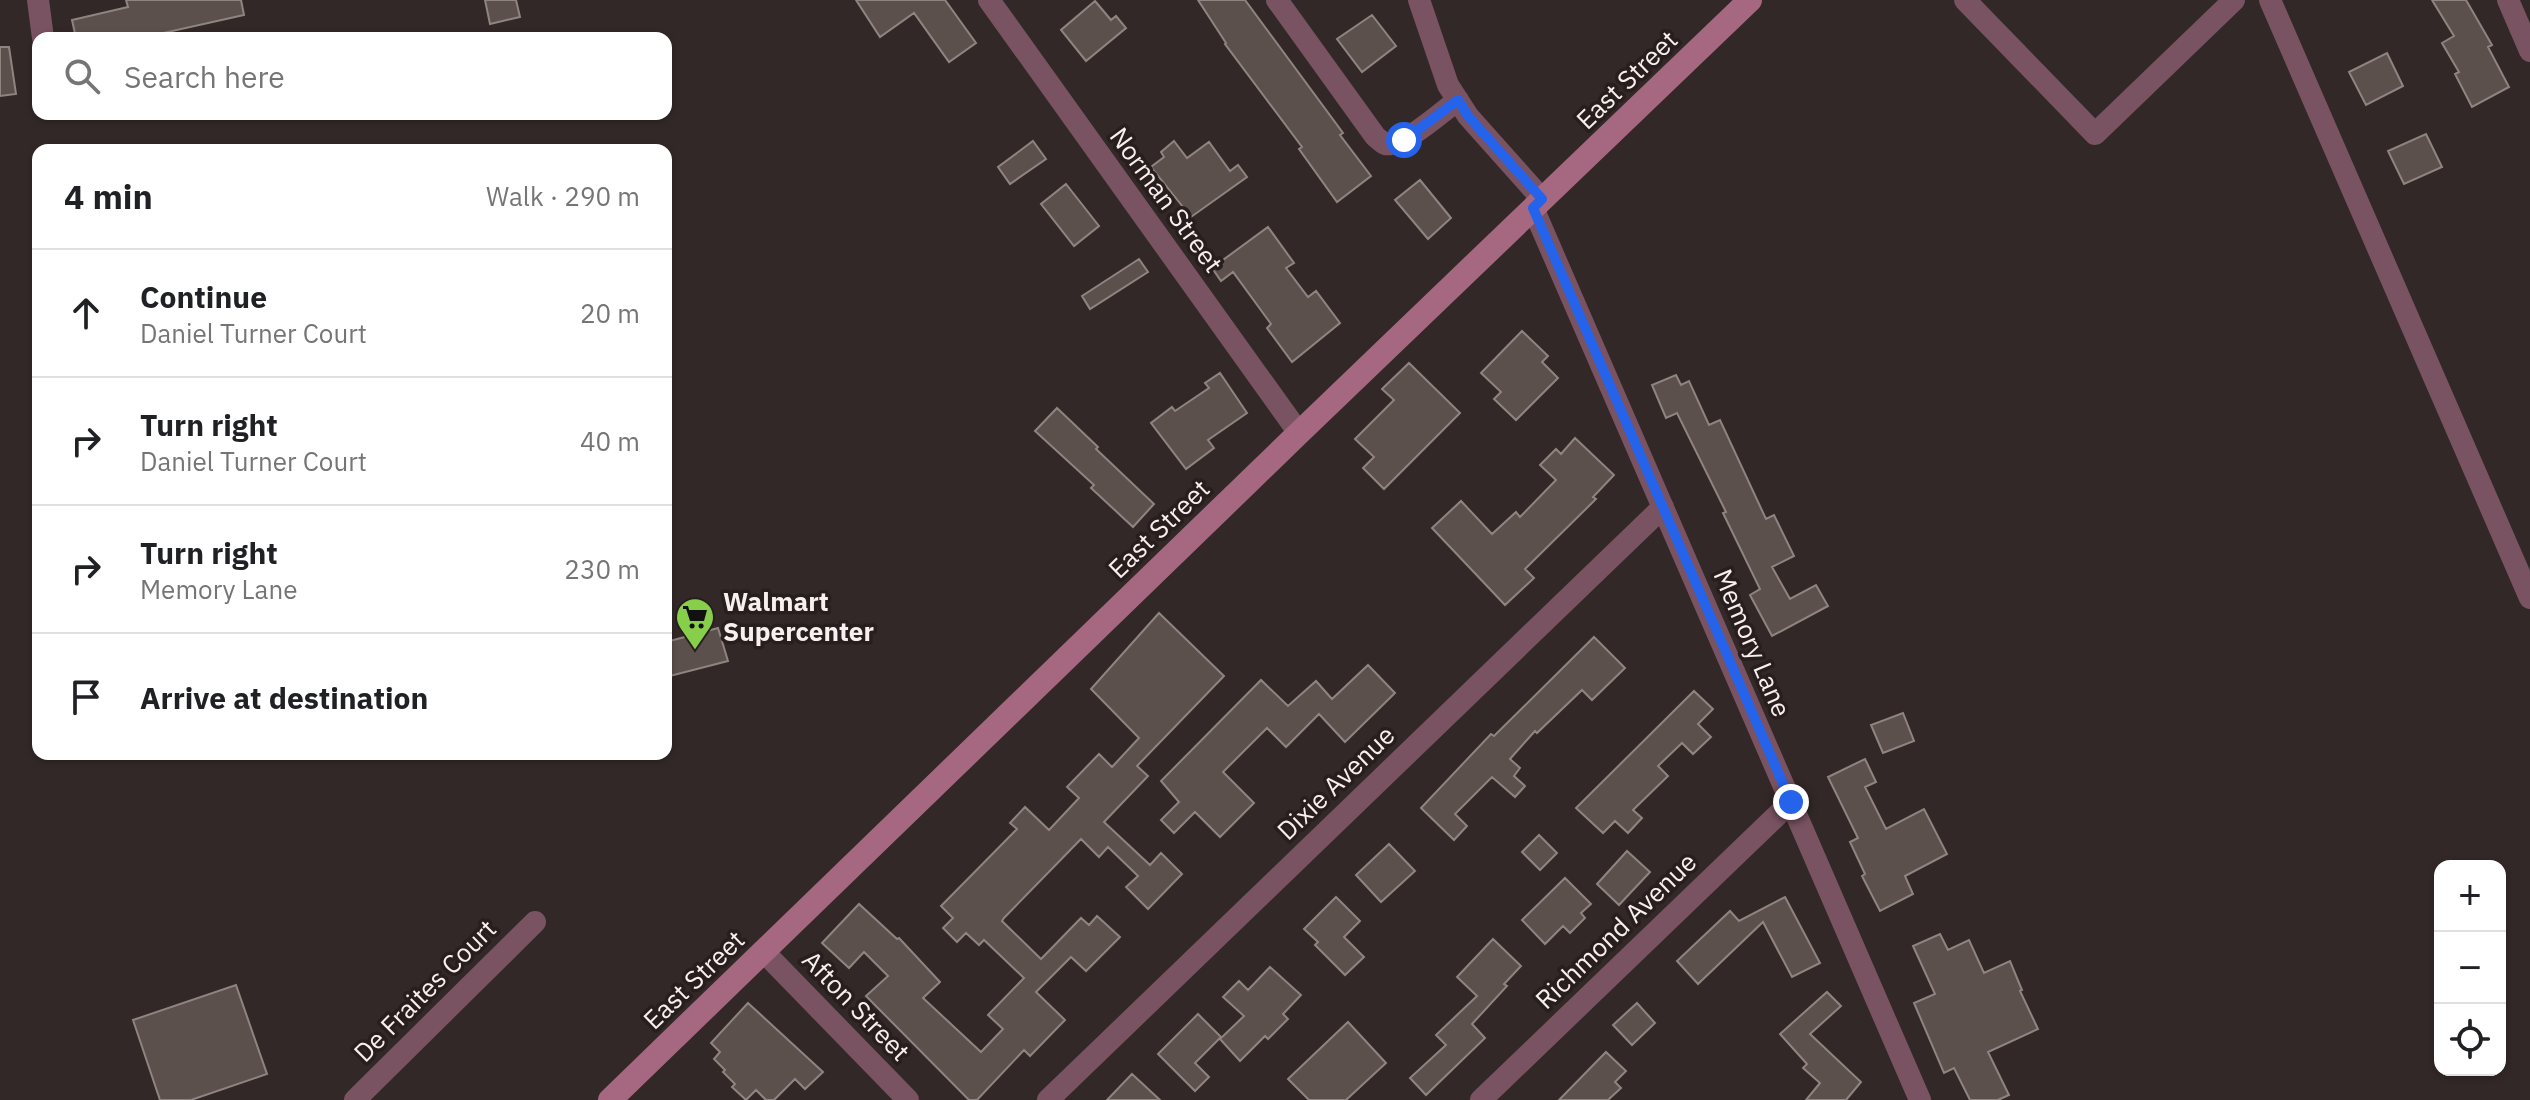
<!DOCTYPE html>
<meta charset="utf-8">
<style>
:root{--surface:#fff;--page:#f2f2f2;--text:#202124;--muted:#757577;--line:#e0e0e0}
body{margin:0;font-family:"IBM Plex Sans",sans-serif;background:var(--page);color:var(--text)}
.controls{position:absolute;right:24px;bottom:24px;display:grid;overflow:hidden;border-radius:16px;box-shadow:0 2px 6px #0004}
.controls button{width:72px;height:72px;display:grid;place-items:center;padding:0;border:0;border-bottom:2px solid var(--line);background:var(--surface);color:var(--text);font:40px sans-serif}
.stop{position:absolute;width:24px;height:24px;margin:-18px;border:6px solid #2563eb;border-radius:50%;background:#fff}
.stop.end{background:#2563eb;border-color:#fff;box-shadow:0 2px 8px #0008}
.list{margin:0;padding:0;list-style:none}
h2{display:flex;justify-content:space-between;align-items:center;height:104px;margin:0;padding:0 32px;font-size:34px}
h2 small{font-size:26px;font-weight:400;color:var(--muted)}
.list li{display:grid;grid-template-columns:52px 1fr auto;gap:24px;align-items:center;box-sizing:border-box;height:128px;padding:0 32px;border-top:2px solid var(--line)}
.list b{display:block;font-size:30px;white-space:nowrap}
.list p{margin:0;font-size:26px;white-space:nowrap;color:var(--muted)}
.list em{font-size:26px;font-style:normal;color:var(--muted)}
.icon{flex:none;width:44px;height:44px;fill:none;stroke:currentColor;stroke-width:2;stroke-linecap:round;stroke-linejoin:round}
.map{position:relative;flex:none;width:2530px;height:1100px;overflow:hidden}
.search{position:absolute;background:var(--surface);box-shadow:0 2px 6px #0004;left:32px;top:32px;width:640px;height:88px;display:flex;align-items:center;gap:20px;box-sizing:border-box;padding:0 28px;border-radius:16px;color:var(--muted);font-size:30px}
.panel{position:absolute;background:var(--surface);box-shadow:0 2px 6px #0004;left:32px;top:144px;width:640px;height:616px;border-radius:16px}
.map>svg:first-child{display:block}
.building{fill:#5b504c;stroke:#908480;stroke-width:2}
.lines{fill:none;stroke-linecap:round;stroke-linejoin:round}
.street{stroke:#7a5362;stroke-width:22}
.secondary{stroke:#a66881;stroke-width:24}
.route{stroke:#2563eb;stroke-width:10}
.labels{text-anchor:middle;stroke-width:7;stroke-linejoin:round;paint-order:stroke}
.street-label{font-size:26px;fill:#f8f0f0;stroke:#291e1e}
.poi-label{font-size:26px;font-weight:bold;fill:#f8f0f0;stroke:#291e1e;text-anchor:start}
</style>
<div class="map">
<svg width="2530" height="1100" viewBox="0 0 2530 1100">
<rect width="100%" height="100%" fill="#332828"/>
<path class="building" d="M126 0H241L244 15 141 38H76L72 20 128 7Z
M485 0H516L520 17 490 24Z
M856 0H945L976 43 949 62 914 13 880 37Z
M1198 0H1245L1343 133 1340 135 1371 176 1337 202 1299 149 1302 147 1225 44 1226 43Z
M2432 0H2466L2492 45 2488 47 2509 87 2472 107 2455 74 2459 72 2442 43 2454 36Z
M1095 1 1111 20 1116 16 1126 28 1086 61 1061 30Z
M1372 15 1396 46 1362 72 1337 39Z
M0 47H9L16 94 0 96Z
M2387 53 2403 86 2366 105 2349 72Z
M2426 134 2442 167 2404 184 2388 151Z
M1033 141 1046 159 1010 184 998 167Z
M1174 141 1187 158 1209 142 1230 171 1238 165 1247 177 1191 217 1151 167 1164 157 1161 152Z
M1420 180 1451 218 1428 239 1395 200Z
M1066 184 1099 226 1074 246 1041 204Z
M1268 227 1294 263 1286 268 1308 297 1316 291 1340 323 1292 362 1267 328 1271 324 1233 272 1221 281 1212 268Z
M1139 259 1148 272 1090 309 1082 296Z
M1522 331 1548 356 1542 362 1558 378 1516 420 1494 399 1501 392 1481 373Z
M1409 363 1460 413 1384 489 1363 468 1374 457 1355 439 1394 400 1382 389Z
M1220 373 1247 413 1208 440 1214 448 1186 469 1151 423 1172 407 1175 411 1209 388 1205 383Z
M1676 375 1681 385 1689 381 1709 425 1720 420 1766 519 1774 515 1794 556 1772 567 1790 599 1816 585 1828 606 1772 636 1750 595 1760 589 1723 513 1726 512 1677 413 1666 418 1652 385Z
M1057 408 1098 447 1096 449 1154 504 1133 527 1091 488 1094 485 1035 431Z
M1575 438 1614 475 1593 497 1596 499 1525 569 1534 578 1505 605 1432 528 1461 501 1492 534 1516 512 1520 517 1556 480 1540 465 1556 449 1561 454Z
M1159 613 1224 676 1137 766 1148 776 1104 822 1150 865 1161 853 1182 874 1148 909 1126 887 1138 876 1108 847 1099 857 1081 839 1004 918 1002 921 1041 959 1081 918 1089 925 1097 916 1120 937 1086 971 1071 957 1036 992 1065 1020 1030 1056 1024 1050 977 1100H969L866 996 888 976 864 952 849 968 822 943 859 904 897 939 899 938 940 982 923 998 981 1052 1003 1029 988 1015 1024 978 984 940 979 945 966 933 957 942 943 928 953 918 941 906 1017 829 1010 823 1025 807 1049 830 1079 798 1067 787 1099 754 1112 767 1139 738 1091 689Z
M718 628 728 661 666 677V642Z
M1594 637 1625 668 1592 700 1582 690 1537 733 1535 731 1510 759 1520 768 1514 776 1525 786 1515 797 1492 777 1455 814 1467 826 1454 840 1421 808 1491 734 1494 736Z
M1368 665 1395 693 1345 742 1319 714 1286 747 1267 728 1223 772 1254 803 1220 837 1195 812 1174 833 1161 820 1179 802 1161 781 1261 680 1288 706 1316 681 1332 699Z
M1694 691 1713 709 1698 724 1711 737 1693 754 1682 743 1658 766 1668 776 1633 810 1642 818 1628 833 1615 821 1603 833 1576 808Z
M1903 713 1914 741 1883 753 1871 725Z
M1865 759 1876 782 1865 787 1886 829 1924 809 1947 854 1905 876 1913 894 1880 911 1862 876 1865 874 1850 842 1858 838 1828 777Z
M1539 835 1557 853 1540 870 1522 852Z
M1389 844 1415 871 1381 902 1356 875Z
M1627 851 1650 872 1619 905 1597 884Z
M1565 878 1591 904 1581 913 1585 918 1570 933 1563 926 1545 944 1522 920Z
M1336 897 1360 921 1344 937 1364 957 1345 975 1315 945 1318 942 1304 929Z
M1785 897 1820 963 1792 977 1763 922 1698 984 1677 961 1730 911 1739 921Z
M1940 934 1948 950 1969 940 1984 973 2010 961 2022 990 2020 991 2038 1029 1988 1052 2009 1095 1998 1100H1970L1954 1068 1944 1073 1914 1003 1935 994 1913 946Z
M1493 939 1521 966 1504 984 1507 986 1472 1024 1485 1038 1426 1095 1410 1078 1446 1045 1436 1035 1477 996 1457 977Z
M1270 967 1301 995 1283 1014 1288 1019 1268 1039 1265 1036 1240 1061 1220 1039 1244 1016 1223 997 1239 981 1248 990Z
M236 985 267 1074 191 1100H160L133 1020Z
M1827 992 1841 1006 1810 1034 1861 1082 1846 1100H1806L1820 1083 1803 1068 1807 1064 1780 1034Z
M748 1003 823 1072 805 1089 795 1079 774 1100H766L756 1090 746 1100 732 1087 735 1084 723 1072 725 1070 714 1059 720 1052 711 1043Z
M1637 1003 1655 1023 1632 1045 1613 1025Z
M1198 1014 1221 1037 1195 1063 1209 1077 1195 1091 1158 1054Z
M1348 1022 1386 1063 1346 1100H1309L1288 1079Z
M1606 1052 1626 1071 1615 1082 1621 1088 1608 1100H1559Z
M1132 1074 1160 1100H1107Z"/>
<g class="lines">
<path class="street" d="M38 0 43 38
M989 0 1299 433
M1277 0 1375 136C1376 137 1383 143 1385 144 1401 149 1444 110 1458 100
M1419 0 1448 85 1468 116 1542 199
M1965 0 2095 134 2234 0
M2270 0 2530 598
M2508 0 2530 51
M1533 208 1920 1100
M764 952 908 1100
M355 1100 535 922
M1048 1100 1663 507
M1481 1100 1791 802"/>
<path class="secondary" d="M610 1100 1299 433 1750 0"/>
</g>
<g class="lines">
<path class="route" d="M1404 140 1458 100 1468 116 1542 199 1533 208 1791 802"/>
</g>
<defs>
<g id="supermarket-pin" transform="scale(2)"><path d="M0 17L-7.5 6A9.5 9.5 0 1 1 7.5 6Z" fill="#87cf4a" stroke="#291e1e"/><path d="M-6-5.5h2.5l.6 2H6L4.5 2H-2.5L-4.4-4H-6ZM-1.5 3.2a1.3 1.3 0 1 0 .1 0ZM3 3.2a1.3 1.3 0 1 0 .1 0Z" fill="#111"/></g>
</defs>
<g fill-rule="evenodd">
<use href="#supermarket-pin" x="695" y="617"/>
</g>
<g class="labels">
<g class="street-label">
<text transform="translate(1627 80) rotate(-44)" y="9">East Street</text>
<text transform="translate(1166 200) rotate(54)" y="9">Norman Street</text>
<text transform="translate(1159 529) rotate(-44)" y="9">East Street</text>
<text transform="translate(1752 643) rotate(67)" y="9">Memory Lane</text>
<text transform="translate(1336 783) rotate(-44)" y="9">Dixie Avenue</text>
<text transform="translate(1616 931) rotate(-44)" y="9">Richmond Avenue</text>
<text transform="translate(694 980) rotate(-44)" y="9">East Street</text>
<text transform="translate(425 991) rotate(-45)" y="9">De Fraites Court</text>
<text transform="translate(856 1006) rotate(46)" y="9">Afton Street</text>
</g>
<g class="poi-label">
<text x="723" y="611">Walmart<tspan x="723" dy="30">Supercenter</tspan></text>
</g>
</g>
</svg>
<div class="controls">
<button>+</button>
<button>−</button>
<button><svg class="icon" aria-label="locate" viewBox="0 0 24 24"><circle cx="12" cy="12" r="6"/><path d="M12 2v4M12 18v4M2 12h4M18 12h4"/></svg></button>
</div>
<div class="stop" style="left:1404px;top:140px"></div>
<div class="stop end" style="left:1791px;top:802px"></div>
<div class="search"><svg class="icon" aria-label="search" viewBox="0 0 24 24"><circle cx="10" cy="10" r="6"/><path d="M15 15l6 6"/></svg>Search here</div>
<section class="panel">
<h2>4 min<small>Walk · 290 m</small></h2>
<ul class="list">
<li><svg class="icon" aria-label="ahead" viewBox="0 0 24 24"><path d="M12 20V5M6 11l6-6 6 6"/></svg><div><b>Continue</b><p>Daniel Turner Court</p></div><em>20 m</em></li>
<li><svg class="icon" aria-label="right" viewBox="0 0 24 24"><path d="M7 20v-9h11M14 6l5 5-5 5"/></svg><div><b>Turn right</b><p>Daniel Turner Court</p></div><em>40 m</em></li>
<li><svg class="icon" aria-label="right" viewBox="0 0 24 24"><path d="M7 20v-9h11M14 6l5 5-5 5"/></svg><div><b>Turn right</b><p>Memory Lane</p></div><em>230 m</em></li>
<li><svg class="icon" aria-label="arrive" viewBox="0 0 24 24"><path d="M6 21V4h12l-3 4 3 4H6"/></svg><div><b>Arrive at destination</b></div></li>
</ul>
</section>
</div>
